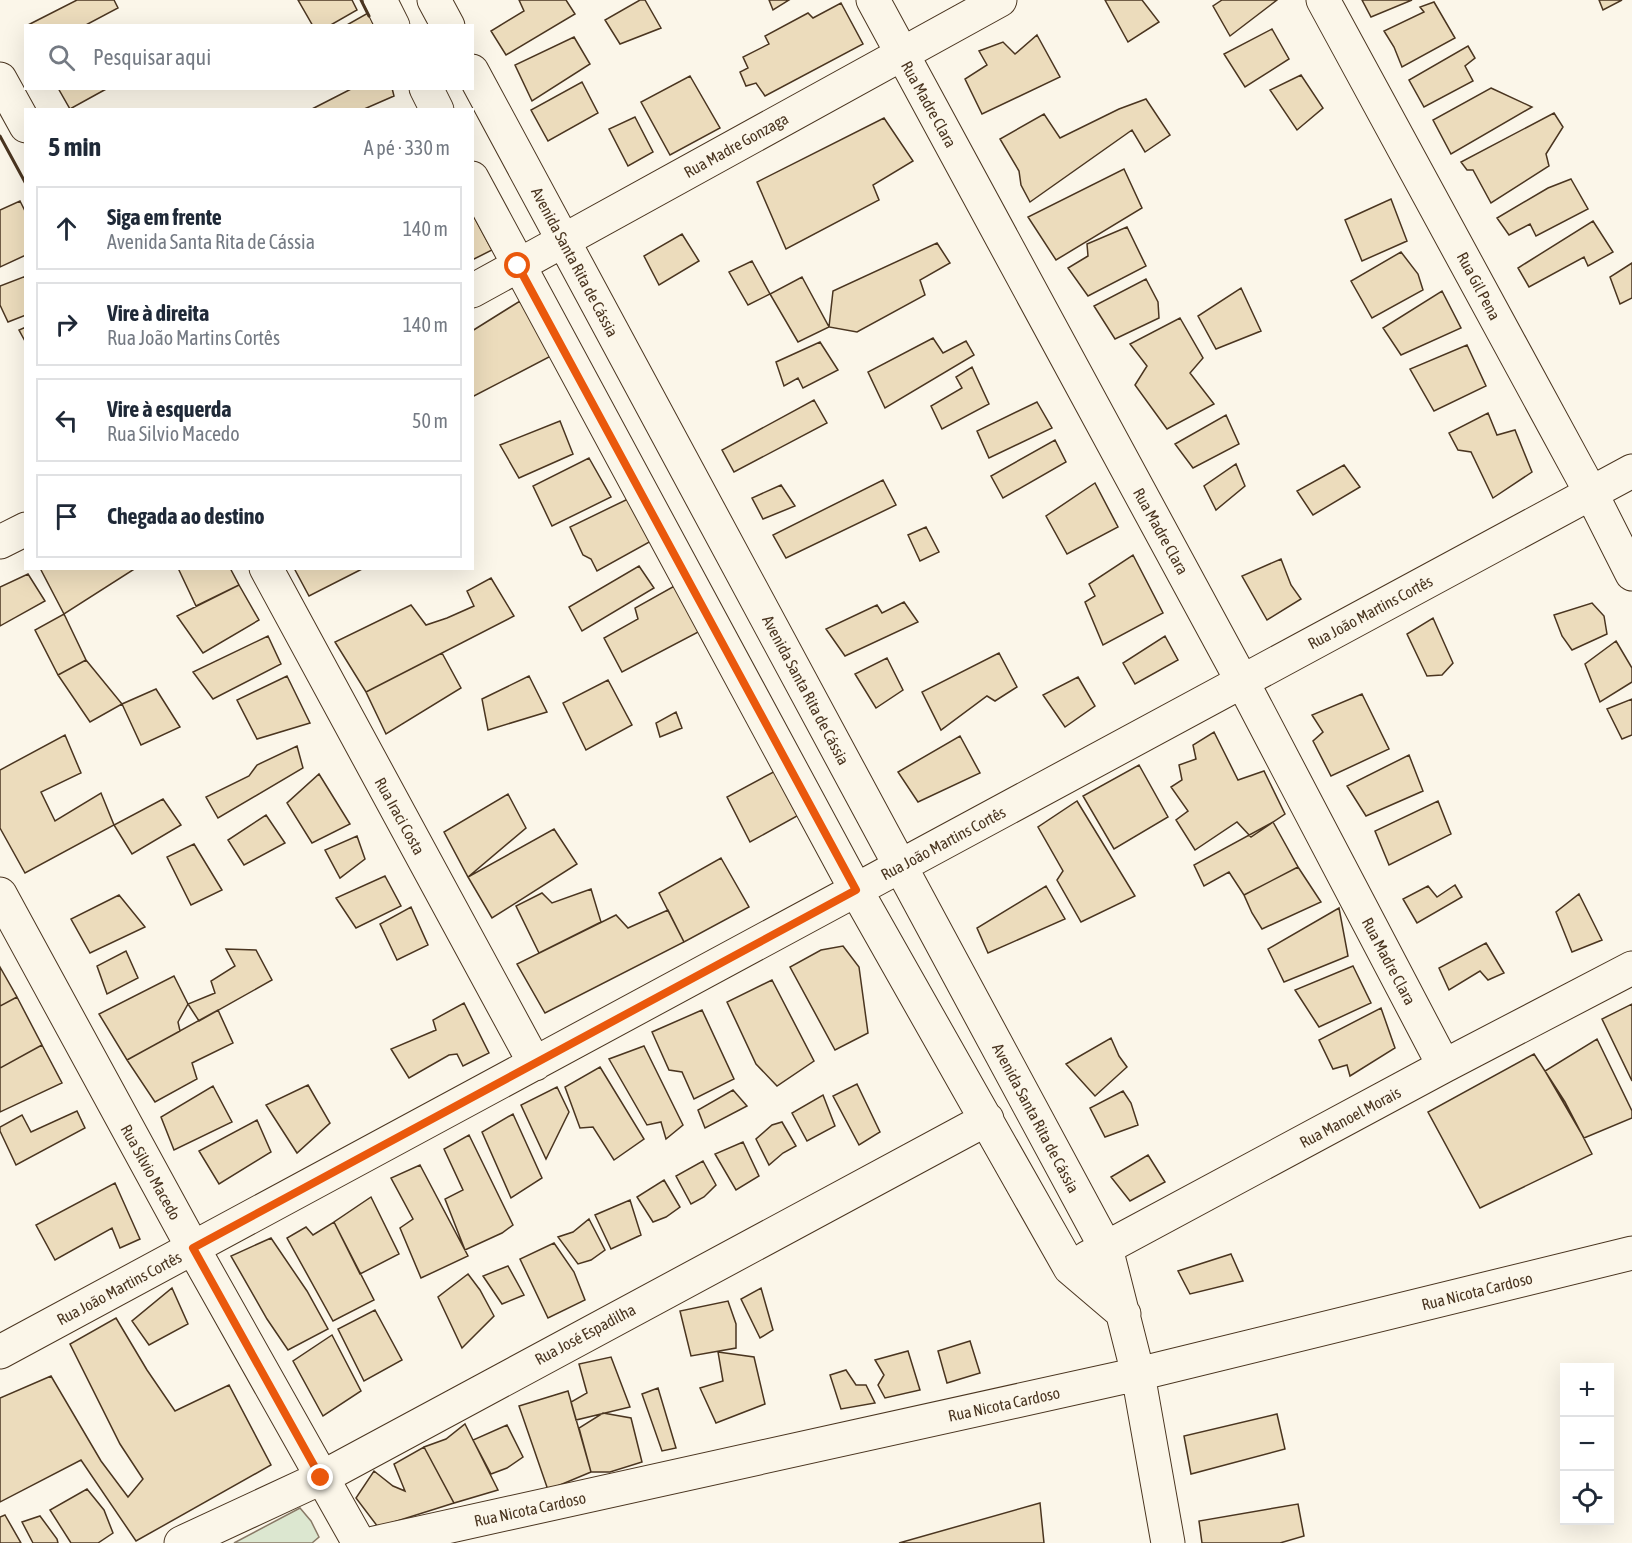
<!DOCTYPE html>
<html lang="pt">
<meta charset="utf-8">
<style>
:root{--surface:#fff;--page:#f6f6f7;--text:#1f2937;--muted:#747a83;--line:#e0e1e3}
body{margin:0;font-family:"Asap Condensed",sans-serif;background:var(--page);color:var(--text)}
.controls{position:absolute;right:18px;bottom:18px;display:grid;overflow:hidden;border-radius:0px;box-shadow:0 6px 24px #0002}
.controls button{width:54px;height:54px;display:grid;place-items:center;padding:0;border:0;border-bottom:2px solid var(--line);background:var(--surface);color:var(--text);font:30px sans-serif}
.stop{position:absolute;width:18px;height:18px;margin:-14px;border:4px solid #ea580c;border-radius:50%;background:#fff}
.stop.end{background:#ea580c;border-color:#fff;box-shadow:0 2px 6px #0008}
.list{margin:0;padding:0;list-style:none}
h2{display:flex;justify-content:space-between;align-items:center;height:78px;margin:0;padding:0 24px;font-size:26px}
h2 small{font-size:20px;font-weight:400;color:var(--muted)}
.list li{display:grid;grid-template-columns:39px 1fr auto;gap:18px;align-items:center;box-sizing:border-box;height:84px;margin:0 12px 12px;padding:0 12px;border:2px solid var(--line);border-radius:0px}
.list b{display:block;font-size:22px;white-space:nowrap}
.list p{margin:0;font-size:20px;white-space:nowrap;color:var(--muted)}
.list em{font-size:20px;font-style:normal;color:var(--muted)}
.icon{flex:none;width:33px;height:33px;fill:none;stroke:currentColor;stroke-width:2;stroke-linecap:round;stroke-linejoin:round}
.map{position:relative;flex:none;width:1632px;height:1543px;overflow:hidden}
.search{position:absolute;background:var(--surface);box-shadow:0 6px 24px #0002;left:24px;top:24px;width:450px;height:66px;display:flex;align-items:center;gap:15px;box-sizing:border-box;padding:0 21px;border-radius:0px;color:var(--muted);font-size:22px}
.panel{position:absolute;background:var(--surface);box-shadow:0 6px 24px #0002;left:24px;top:108px;width:450px;height:462px;border-radius:0px}
.map>svg:first-child{display:block}
.green{fill:#dce7d0;stroke:#887966;stroke-width:1.5}
.building{fill:#ecdcbc;stroke:#4a3520;stroke-width:1.5}
.lines{fill:none;stroke-linecap:round;stroke-linejoin:round}
.minor-casing{stroke:#4a3520;stroke-width:35}
.minor{stroke:#fbf6e9;stroke-width:33}
.wall{stroke:#4a3520;stroke-width:3}
.route{stroke:#ea580c;stroke-width:8}
.labels{text-anchor:middle;stroke-width:4.5;stroke-linejoin:round;paint-order:stroke}
.street-label{font-size:16px;fill:#4a3520;stroke:#fbf6e9}
</style>
<div class="map">
<svg width="1632" height="1543" viewBox="0 0 1632 1543">
<rect width="100%" height="100%" fill="#fbf6e9"/>
<path class="green" d="M300 1508 311 1521 319 1537 312 1543H234Z"/>
<path class="building" d="M77 0H114L118 8 84 26H26Z
M298 0H352L357 10 329 26H313Z
M519 0H566L575 14 506 55 491 31 524 11Z
M640 0H645L661 28 620 44 605 20Z
M769 0H789L773 10Z
M1105 0H1142L1159 22 1128 42Z
M1222 0H1277L1230 36 1213 6Z
M1362 0H1412L1371 17Z
M1599 0H1622L1603 10Z
M1434 2 1455 38 1402 67 1394 47 1384 31 1424 12 1420 7Z
M841 3 863 44 765 96 756 83 746 86 740 72 748 68 743 57 769 44 765 36 808 13 813 18Z
M368 13 374 26H345Z
M1272 29 1289 59 1245 87 1224 54Z
M1037 35 1060 77 982 114 965 79 987 65 979 51 1003 42 1015 54Z
M574 37 590 64 532 101 515 65Z
M1468 46 1475 58 1465 66 1473 81 1424 107 1409 80Z
M1301 75 1323 108 1297 130 1270 90Z
M690 76 720 128 670 155 641 102Z
M582 82 598 113 548 141 531 110Z
M58 88H108L70 109Z
M353 88H392L394 96 362 110H310Z
M1491 88 1532 107 1451 154 1433 120Z
M1146 99 1170 135 1145 152 1132 130 1030 202 1021 185 1019 171 1000 139 1044 114 1060 138 1119 109Z
M1554 113 1563 127 1546 154 1549 166 1491 203 1473 170H1467L1461 162Z
M635 117 653 152 628 166 609 129Z
M884 118 913 161 873 185 879 200 786 249 757 182Z
M1124 169 1142 208 1056 260 1028 217Z
M1571 179 1588 209 1536 236 1530 224 1509 235 1497 218 1548 188Z
M1391 199 1407 241 1362 261 1345 220Z
M20 201 26 213V255L0 267V210Z
M472 213 492 250 472 260Z
M1593 221 1613 252 1588 266 1584 257 1529 287 1518 268Z
M1127 227 1146 266 1088 296 1068 268 1088 256 1087 244Z
M682 234 699 261 659 285 644 256Z
M937 243 950 263 920 280 925 295 857 332 829 327 833 291Z
M1401 252 1418 274 1423 290 1372 318 1351 281Z
M752 261 770 294 748 305 729 272Z
M1632 263V298L1620 304 1610 277Z
M26 276V315L8 322 0 305V286Z
M802 277 829 327 798 342 770 294Z
M1146 279 1158 302 1159 318 1115 339 1094 306Z
M1241 288 1261 331 1216 349 1198 316Z
M1442 291 1461 328 1401 355 1383 328Z
M520 301 551 356 472 397V331Z
M1180 318 1203 358 1190 373 1214 404 1167 429 1135 385 1147 366 1130 344Z
M26 327V343L19 330Z
M933 338 943 353 966 341 974 355 885 408 868 372Z
M820 342 838 370 803 388 798 378 784 386 776 362Z
M1467 345 1486 386 1434 411 1410 369Z
M972 367 989 404 942 429 931 406 962 388 956 377Z
M814 400 827 423 734 472 722 450Z
M1037 402 1052 428 989 458 977 431Z
M1488 413 1497 435 1515 430 1532 472 1493 498 1471 452 1458 450 1449 433Z
M1226 415 1239 444 1193 468 1175 444Z
M560 421 573 454 519 478 500 445Z
M1055 440 1066 462 1003 498 991 476Z
M589 458 611 497 552 526 533 486Z
M1236 464 1245 486 1216 510 1204 486Z
M1344 465 1360 487 1313 515 1297 491Z
M883 480 896 505 786 558 773 535Z
M1095 483 1118 527 1067 554 1046 516Z
M781 485 795 506 763 519 752 498Z
M630 498 653 540 597 571 591 559 583 555 570 527Z
M926 527 939 552 920 561 908 535Z
M1133 555 1163 613 1103 645 1085 602 1095 596 1089 584Z
M1281 559 1291 585 1301 599 1267 620 1242 576Z
M639 566 654 588 582 631 569 607Z
M40 568H136L64 614Z
M178 568H230L239 585 196 606Z
M294 568H364L309 596Z
M28 574 45 601 0 626V587Z
M491 578 514 616 366 692 335 642 411 605 426 625 447 618 474 606 467 591Z
M678 584 704 629 622 672 604 638 638 619 635 608Z
M239 585 259 620 203 653 177 616Z
M904 602 918 622 845 656 826 629 877 605 882 613Z
M1592 603 1604 616 1607 634 1572 650 1562 636 1554 615Z
M64 614 86 660 58 675 35 630Z
M1433 618 1453 663 1442 675 1427 676 1407 634Z
M268 636 281 664 213 699 193 672Z
M1165 636 1178 660 1135 684 1123 663Z
M1616 641 1632 668V682L1600 702 1585 664Z
M442 653 461 688 386 734 366 692Z
M999 653 1017 687 995 701 987 696 941 730 922 692Z
M887 658 903 690 876 708 855 674Z
M86 660 122 704 90 722 58 675Z
M287 676 310 723 257 739 237 700Z
M529 676 547 712 488 730 482 699Z
M1078 677 1095 706 1065 727 1043 695Z
M608 680 632 725 586 750 563 703Z
M156 689 180 727 141 745 122 704Z
M1362 694 1389 749 1331 776 1313 741 1323 732 1312 715Z
M1632 699V735L1622 739 1607 709Z
M676 712 682 728 660 737 656 723Z
M1214 732 1238 780 1264 771 1285 814 1251 837 1237 822 1195 850 1176 820 1188 811 1171 787 1182 780 1179 765 1196 759 1193 745Z
M65 735 81 773 41 792 55 821 101 793 114 825 25 873 0 828V770Z
M960 736 980 773 918 802 898 772Z
M297 746 303 768 218 818 206 797 249 776 257 765Z
M1409 755 1423 791 1366 816 1347 786Z
M1139 765 1168 817 1114 849 1083 796Z
M781 768 806 811 750 842 727 797Z
M319 774 350 824 312 843 287 803Z
M508 794 526 828 468 877 444 832Z
M163 799 181 825 132 854 114 825Z
M1077 801 1135 896 1081 922 1057 880 1063 871 1038 827Z
M1438 801 1451 834 1389 865 1375 831Z
M266 815 285 843 244 865 228 840Z
M1273 822 1298 867 1244 895 1229 872 1204 886 1194 865Z
M554 829 577 864 492 918 468 877Z
M357 836 365 859 340 878 325 850Z
M194 844 222 890 191 905 167 857Z
M721 858 749 907 684 942 659 893Z
M1298 867 1321 902 1262 929 1252 913 1244 895Z
M385 876 401 906 356 928 336 898Z
M1455 885 1462 897 1417 923 1403 899 1428 886 1437 897Z
M1046 886 1065 919 988 953 977 928Z
M591 889 601 922 539 953 516 906 542 893 552 903Z
M1579 894 1602 940 1572 952 1556 912Z
M119 895 145 927 90 953 71 919Z
M411 907 428 945 397 960 380 924Z
M1339 908 1348 956 1284 982 1268 949Z
M668 910 684 942 545 1013 517 964 616 915 628 928Z
M1486 943 1504 973 1488 980 1480 971 1449 990 1439 968Z
M843 946 859 967 868 1033 835 1050 790 967 821 950Z
M226 949 256 950 272 980 199 1021 188 1004 215 993 211 981 235 966Z
M126 951 138 978 107 994 97 966Z
M1353 966 1371 1003 1319 1027 1295 990Z
M0 967 17 997 0 1006Z
M174 976 188 1004 178 1022 180 1031 127 1060 99 1014Z
M772 980 814 1061 777 1086 756 1064 727 1002Z
M17 997 42 1045 0 1068V1006Z
M464 1003 489 1053 463 1066 457 1054 449 1055 409 1078 391 1049 436 1030 433 1020Z
M1632 1004V1081L1602 1019Z
M1381 1008 1395 1048 1350 1076 1347 1065 1333 1069 1319 1040Z
M218 1010 233 1043 192 1063 197 1079 155 1102 127 1060Z
M702 1010 734 1079 694 1099 682 1072 669 1070 652 1032Z
M1111 1038 1119 1056 1127 1067 1095 1096 1066 1064Z
M1597 1039 1632 1111V1118L1584 1138 1545 1071Z
M42 1045 62 1083 0 1112V1068Z
M644 1046 683 1125 666 1139 661 1122 647 1125 609 1059Z
M1534 1054 1565 1102 1592 1154 1480 1208 1428 1112Z
M600 1067 644 1139 614 1160 593 1127 580 1128 565 1087Z
M857 1084 880 1132 859 1145 833 1096Z
M308 1085 330 1123 297 1153 266 1105Z
M213 1086 232 1122 174 1150 161 1117Z
M557 1087 569 1112 546 1159 521 1105Z
M733 1090 747 1106 705 1128 698 1110Z
M1123 1091 1131 1103 1138 1125 1105 1137 1090 1108Z
M823 1095 835 1126 807 1141 792 1113Z
M77 1111 85 1128 16 1165 0 1131V1127L22 1115 31 1132Z
M513 1114 542 1178 511 1198 482 1132Z
M257 1120 271 1152 219 1184 199 1151Z
M782 1122 796 1146 783 1153 769 1165 756 1139 772 1125Z
M469 1135 513 1225 502 1233 465 1250 445 1199 463 1190 444 1149Z
M743 1142 759 1176 736 1190 715 1154Z
M1148 1155 1165 1182 1130 1201 1111 1177Z
M703 1161 716 1185 704 1197 691 1204 676 1176Z
M420 1165 468 1256 421 1278 400 1228 413 1219 391 1178Z
M664 1180 680 1207 666 1217 653 1222 637 1197Z
M115 1183 140 1239 120 1248 112 1228 55 1260 36 1225Z
M371 1197 399 1254 360 1274 334 1222Z
M630 1200 641 1235 611 1249 595 1215Z
M589 1219 605 1250 591 1260 578 1264 558 1237 573 1232Z
M334 1222 374 1300 333 1321 287 1238 306 1227 313 1235Z
M271 1238 307 1291 328 1329 288 1350 267 1319 231 1256Z
M554 1243 574 1272 585 1300 548 1318 520 1259Z
M1231 1254 1243 1281 1190 1294 1178 1271Z
M508 1266 524 1295 502 1304 483 1276Z
M468 1274 480 1290 494 1316 462 1348 438 1297Z
M172 1288 188 1324 149 1345 132 1321Z
M761 1288 773 1330 760 1338 741 1299Z
M728 1301 736 1324V1348L691 1356 680 1311Z
M375 1310 402 1360 364 1381 338 1329Z
M116 1318 147 1370 175 1411 229 1385 271 1465 136 1541 81 1460 0 1502V1398L51 1376 101 1461 128 1497 143 1479 120 1444 70 1344Z
M332 1335 361 1391 323 1416 293 1361Z
M970 1341 980 1373 947 1383 938 1351Z
M908 1351 920 1390 885 1398 878 1385 884 1375 875 1360Z
M718 1352 754 1357 765 1404 716 1423 700 1388 723 1381Z
M611 1357 630 1407 576 1420 571 1402 587 1393 579 1364Z
M846 1370 856 1385H866L875 1403 841 1409 830 1375Z
M658 1388 676 1448 662 1451 642 1394Z
M568 1391 591 1472 548 1490 519 1406Z
M603 1413 631 1418 642 1462 610 1472H591L579 1428Z
M1277 1414 1285 1449 1191 1474 1184 1436Z
M465 1424 498 1490 454 1503 424 1447 446 1439Z
M507 1425 523 1457 507 1468 491 1474 473 1440Z
M424 1447 454 1503 378 1527 356 1498 374 1471 393 1486 405 1491 394 1464Z
M87 1489 104 1510 113 1533 98 1543H71L50 1510Z
M1040 1503 1044 1543H899Z
M1298 1504 1304 1536 1280 1543H1202L1199 1521Z
M5 1515 21 1543H0V1517Z
M40 1516 57 1539 58 1543H33L22 1522Z"/>
<g class="lines">
<g class="minor-casing">
<path id="minor" d="M380 0 393 26
M434 0 448 26
M873 0 1242 681 1444 1066
M1323 0 1591 493 1632 574
M472 71 1106 1248 1138 1374 1168 1543
M0 79 26 126
M426 88 437 110
M472 178 856 890 1070 1268 1124 1314
M472 291 1000 0
M0 542 26 529
M266 568 535 1064
M0 894 193 1248 359 1543
M1087 1258 1444 1066 1632 968
M0 1352 1632 471
M181 1543 321 1478 987 1119
M374 1543 1138 1374 1632 1253"/>
</g>
<use href="#minor" class="minor"/>
<path class="wall" d="M361 0 369 16
M0 136 26 184"/>
</g>
<g class="lines">
<path class="route" d="M321 1478 193 1248 856 890 518 266"/>
</g>
<g class="labels">
<g class="street-label">
<text transform="translate(929 104) rotate(61)" y="6">Rua Madre Clara</text>
<text transform="translate(736 145) rotate(-29)" y="6">Rua Madre Gonzaga</text>
<text transform="translate(575 262) rotate(62)" y="6">Avenida Santa Rita de Cássia</text>
<text transform="translate(1479 286) rotate(62)" y="6">Rua Gil Pena</text>
<text transform="translate(1161 531) rotate(61)" y="6">Rua Madre Clara</text>
<text transform="translate(1370 612) rotate(-28)" y="6">Rua João Martins Cortês</text>
<text transform="translate(806 690) rotate(62)" y="6">Avenida Santa Rita de Cássia</text>
<text transform="translate(400 816) rotate(61)" y="6">Rua Iraci Costa</text>
<text transform="translate(943 843) rotate(-28)" y="6">Rua João Martins Cortês</text>
<text transform="translate(1389 961) rotate(62)" y="6">Rua Madre Clara</text>
<text transform="translate(1350 1117) rotate(-28)" y="6">Rua Manoel Morais</text>
<text transform="translate(1036 1118) rotate(62)" y="6">Avenida Santa Rita de Cássia</text>
<text transform="translate(151 1172) rotate(61)" y="6">Rua Silvio Macedo</text>
<text transform="translate(119 1288) rotate(-28)" y="6">Rua João Martins Cortês</text>
<text transform="translate(1477 1291) rotate(-14)" y="6">Rua Nicota Cardoso</text>
<text transform="translate(585 1334) rotate(-28)" y="6">Rua José Espadilha</text>
<text transform="translate(1004 1404) rotate(-12)" y="6">Rua Nicota Cardoso</text>
<text transform="translate(530 1509) rotate(-12)" y="6">Rua Nicota Cardoso</text>
</g>
</g>
</svg>
<div class="controls">
<button>+</button>
<button>−</button>
<button><svg class="icon" aria-label="locate" viewBox="0 0 24 24"><circle cx="12" cy="12" r="6"/><path d="M12 2v4M12 18v4M2 12h4M18 12h4"/></svg></button>
</div>
<div class="stop" style="left:518px;top:266px"></div>
<div class="stop end" style="left:321px;top:1478px"></div>
<div class="search"><svg class="icon" aria-label="search" viewBox="0 0 24 24"><circle cx="10" cy="10" r="6"/><path d="M15 15l6 6"/></svg>Pesquisar aqui</div>
<section class="panel">
<h2>5 min<small>A pé · 330 m</small></h2>
<ul class="list">
<li><svg class="icon" aria-label="ahead" viewBox="0 0 24 24"><path d="M12 20V5M6 11l6-6 6 6"/></svg><div><b>Siga em frente</b><p>Avenida Santa Rita de Cássia</p></div><em>140 m</em></li>
<li><svg class="icon" aria-label="right" viewBox="0 0 24 24"><path d="M7 20v-9h11M14 6l5 5-5 5"/></svg><div><b>Vire à direita</b><p>Rua João Martins Cortês</p></div><em>140 m</em></li>
<li><svg class="icon" aria-label="left" viewBox="0 0 24 24"><path d="M17 20v-9H6M10 6l-5 5 5 5"/></svg><div><b>Vire à esquerda</b><p>Rua Silvio Macedo</p></div><em>50 m</em></li>
<li><svg class="icon" aria-label="arrive" viewBox="0 0 24 24"><path d="M6 21V4h12l-3 4 3 4H6"/></svg><div><b>Chegada ao destino</b></div></li>
</ul>
</section>
</div>
